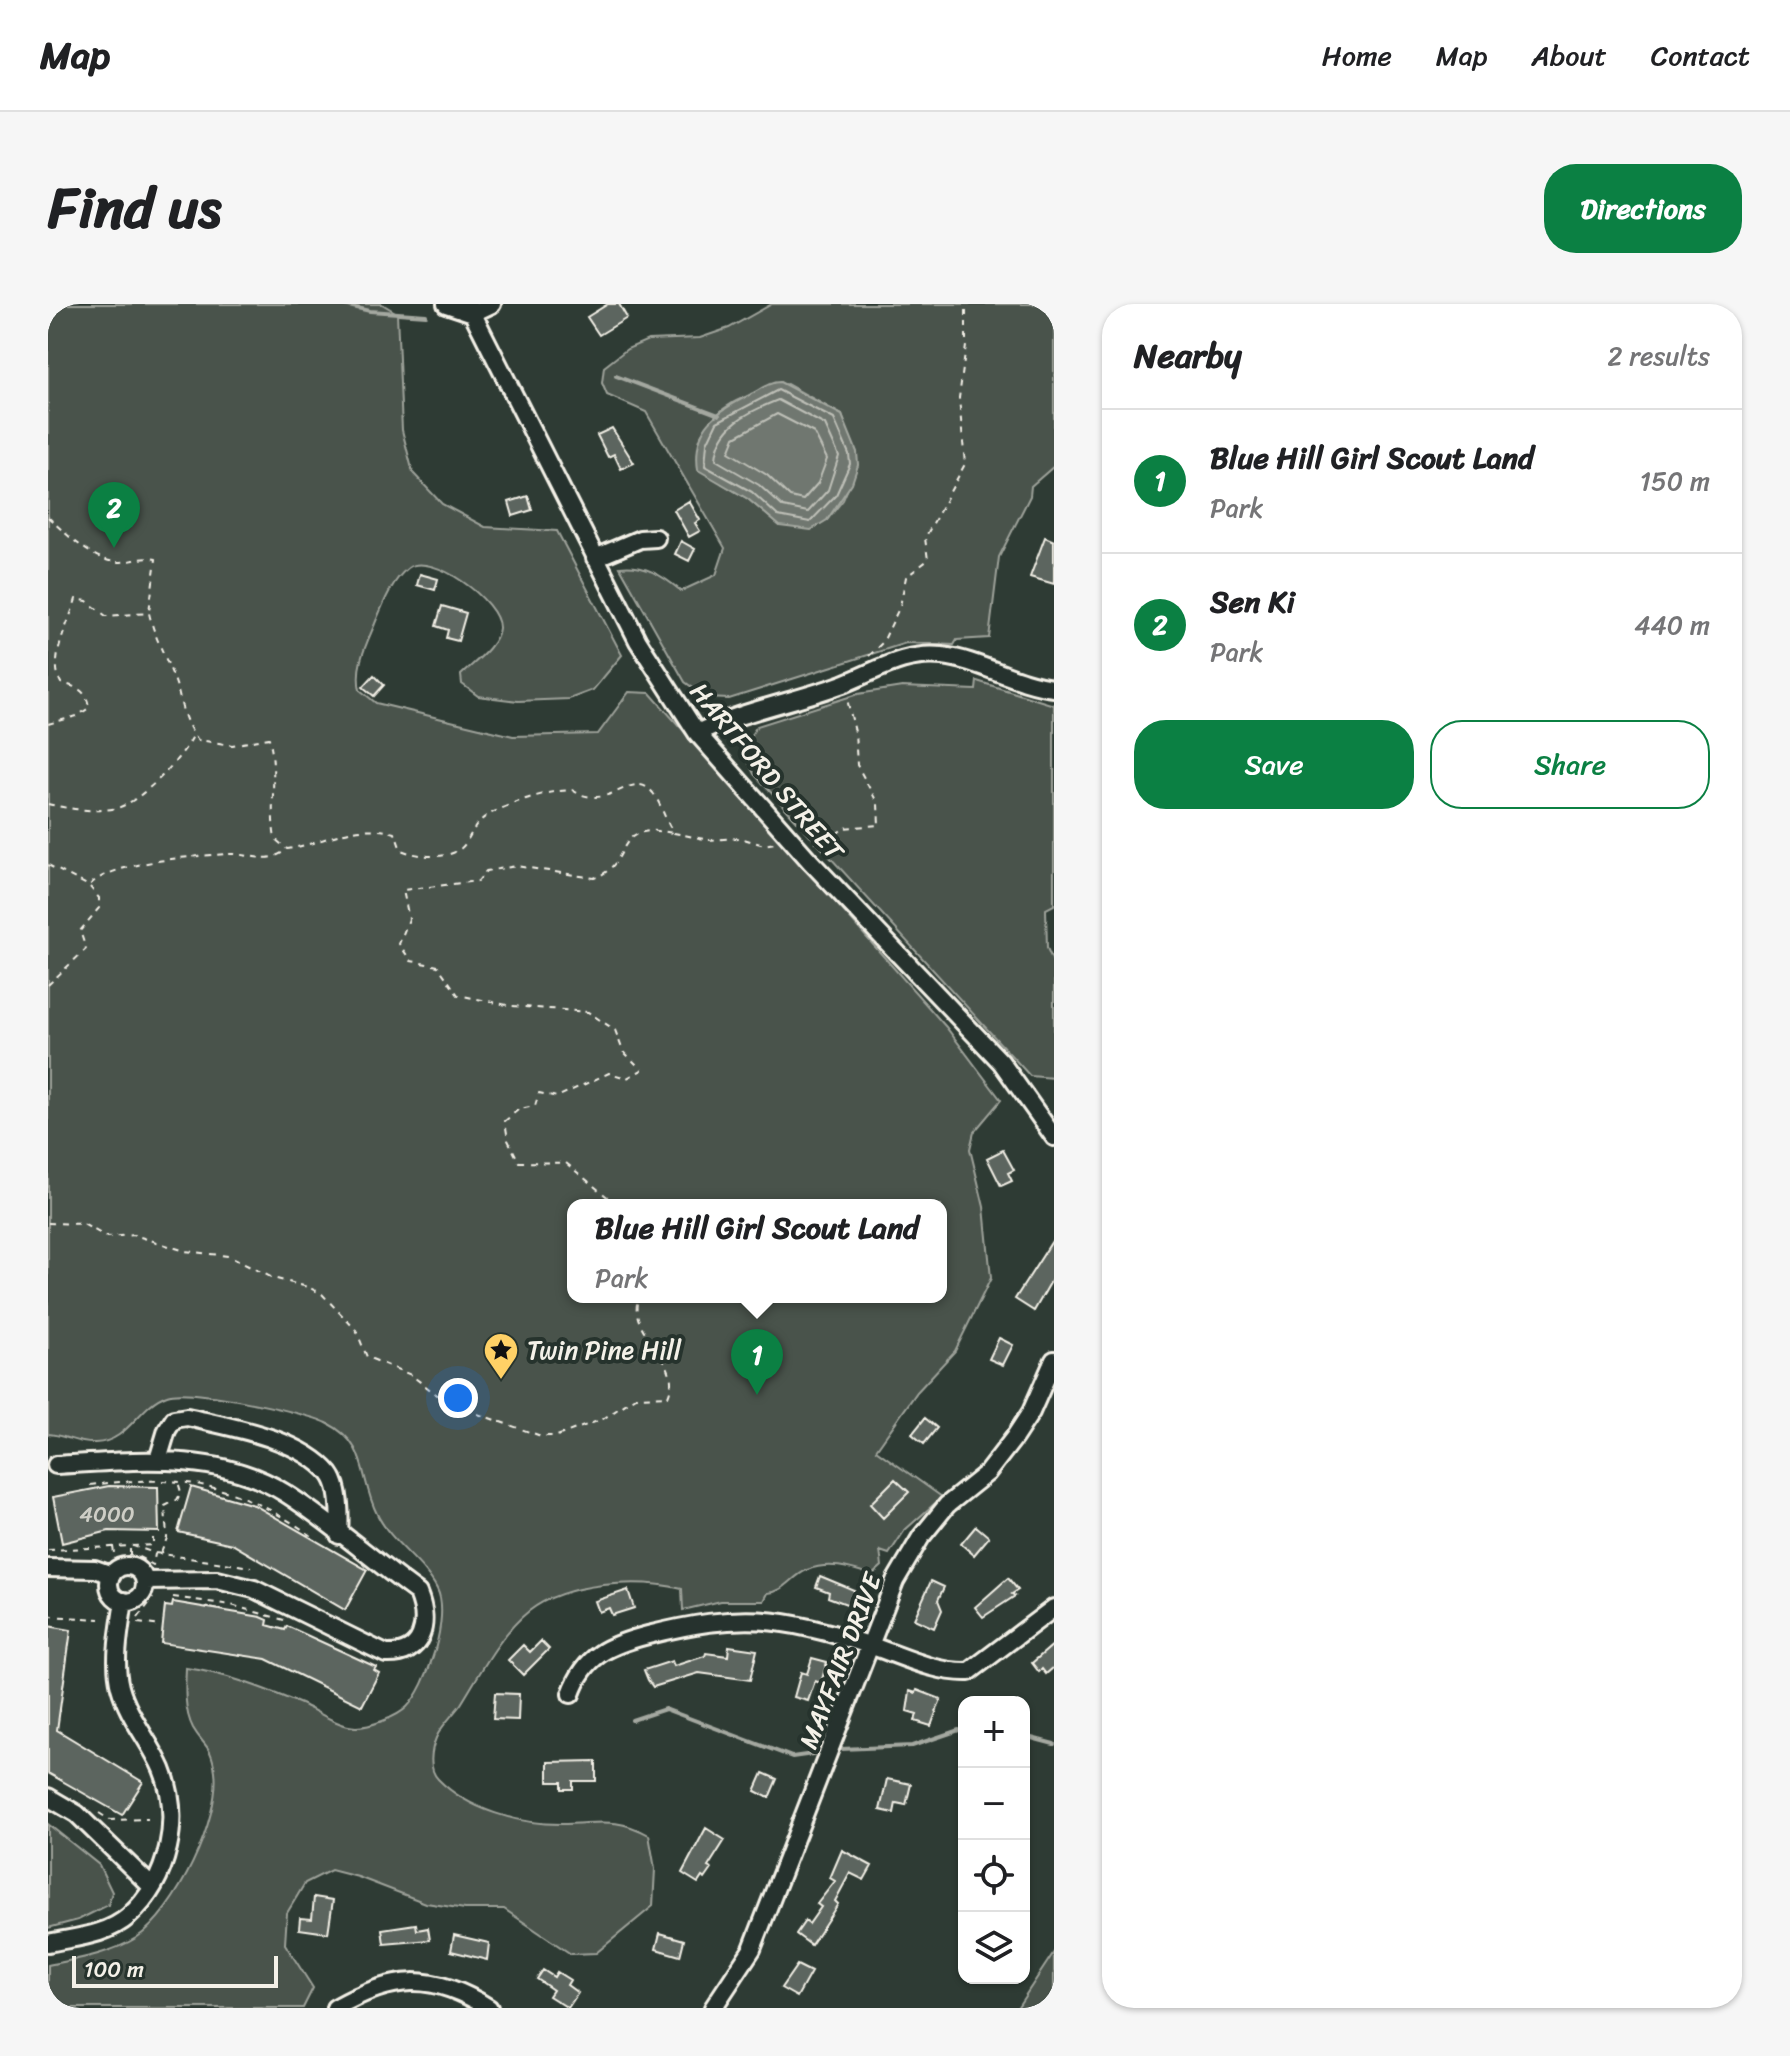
<!DOCTYPE html>
<meta charset="utf-8">
<style>
:root{--surface:#fff;--page:#f6f6f6;--text:#202124;--muted:#757577;--line:#e0e0e0;--accent:#0b8043}
body{margin:0;font-family:Sriracha,sans-serif;background:var(--page);color:var(--text)}
.controls{position:absolute;right:24px;bottom:24px;display:grid;overflow:hidden;border-radius:16px;box-shadow:0 2px 6px #0004}
.controls button{width:72px;height:72px;display:grid;place-items:center;padding:0;border:0;border-bottom:2px solid var(--line);background:var(--surface);color:var(--text);font:40px sans-serif}
.scale{position:absolute;left:24px;bottom:20px;width:206px;box-sizing:border-box;padding-left:8px;border:4px solid #f4f1e8;border-top:0;font-size:22px;line-height:28px;white-space:nowrap;color:#f4f1e8;-webkit-text-stroke:6px #26332d;paint-order:stroke}
.you{position:absolute;left:410px;top:1094px;width:28px;height:28px;margin:-20px;border:6px solid #fff;border-radius:50%;background:#1a73e8;box-shadow:0 0 0 12px #1a73e833}
.badge{display:grid;place-items:center;width:52px;height:52px;border-radius:50%;background:var(--accent);color:#fff;font-size:26px;font-weight:700}
.pin{position:absolute;translate:-50% -66px;filter:drop-shadow(0 2px 4px #0008)}
.pin::after{content:'';position:absolute;top:42px;width:28px;height:24px;background:inherit;clip-path:polygon(0 0,100% 0,50% 100%)}
.popup{position:absolute;left:519px;top:895px;width:380px;height:104px;box-sizing:border-box;display:grid;place-content:center;border-radius:16px;background:var(--surface);filter:drop-shadow(0 2px 6px #0005);font-size:26px;white-space:nowrap;color:var(--muted)}
.popup b{font-size:30px;color:var(--text)}
.popup::after{content:'';position:absolute;left:50%;top:100%;margin-left:-16px;border:16px solid transparent;border-top-color:var(--surface)}
.list{margin:0;padding:0;list-style:none}
h2{display:flex;justify-content:space-between;align-items:center;height:104px;margin:0;padding:0 32px;font-size:34px}
h2 small{font-size:26px;font-weight:400;color:var(--muted)}
.list li{display:grid;grid-template-columns:52px 1fr auto;gap:24px;align-items:center;box-sizing:border-box;height:144px;padding:0 32px;border-top:2px solid var(--line)}
.list b{display:block;font-size:30px;white-space:nowrap}
.list p{margin:0;font-size:26px;white-space:nowrap;color:var(--muted)}
.list em{font-size:26px;font-style:normal;color:var(--muted)}
.actions{display:flex;gap:16px;padding:24px 32px}
.actions a{flex:1;padding:18px 0;border:2px solid var(--accent);border-radius:32px;text-align:center;font-size:28px;color:var(--accent)}
.actions .main{background:var(--accent);color:#fff}
.icon{flex:none;width:44px;height:44px;fill:none;stroke:currentColor;stroke-width:2;stroke-linecap:round;stroke-linejoin:round}
.map{position:relative;flex:none;width:1006px;height:1704px;overflow:hidden;border-radius:32px}
header{display:flex;align-items:center;gap:48px;box-sizing:border-box;height:112px;padding:0 40px;background:var(--surface);border-bottom:2px solid var(--line)}
header strong{font-size:38px}
nav{display:flex;gap:44px;margin-inline-start:auto;font-size:28px}
.intro{display:flex;align-items:center;justify-content:space-between;box-sizing:border-box;height:192px;padding:0 48px}
h1{margin:0;font-size:56px}
.button{padding:20px 36px;border-radius:32px;background:var(--accent);color:#fff;font-size:28px;font-weight:700}
main{display:flex;gap:48px;padding:0 48px}
aside{flex:1;background:var(--surface);border-radius:32px;box-shadow:0 2px 6px #0004}
.map>svg:first-child{display:block}
.green{fill:#48524c;stroke:#9ea29a;stroke-width:2;fill-rule:evenodd}
.water{fill:#6f7770;stroke:#a4a8a0;stroke-width:2}
.lines{fill:none;stroke-linecap:round;stroke-linejoin:round}
.shore{stroke:#bfc0b8;stroke-width:2}
.stream{stroke:#a4a8a0;stroke-width:4}
.building{fill:#5c655e;stroke:#f4f1e8;stroke-width:2}
.minor-casing{stroke:#f4f1e8;stroke-width:22}
.path{stroke:#f4f1e8;stroke-width:2;stroke-dasharray:6 6;stroke-linecap:butt}
.minor{stroke:#26332d;stroke-width:16}
.labels{text-anchor:middle;stroke-width:8;stroke-linejoin:round;paint-order:stroke}
.number-label{font-size:22px;fill:#cecec6}
.street-label{font-size:26px;fill:#f4f1e8;stroke:#26332d}
.poi-label{font-size:26px;fill:#f4f1e8;stroke:#26332d;text-anchor:start}
</style>
<header>
<strong>Map</strong>
<nav><a>Home</a><a>Map</a><a>About</a><a>Contact</a></nav>
</header>
<div class="intro"><h1>Find us</h1><a class="button">Directions</a></div>
<main>
<div class="map">
<svg width="1006" height="1704" viewBox="0 0 1006 1704">
<rect width="100%" height="100%" fill="#2e3b34"/>
<filter id="ink" filterUnits="userSpaceOnUse"><feTurbulence type="fractalNoise" baseFrequency=".0125" numOctaves="2"/><feDisplacementMap in="SourceGraphic" scale="16" xChannelSelector="R" yChannelSelector="G"/><feConvolveMatrix kernelMatrix="1 2 1 2 8 2 1 2 1" color-interpolation-filters="sRGB"/></filter>
<g filter="url(#ink)">
<path class="green" d="M0 0H334L349 9 354 126 365 169 394 200 437 223 509 227 574 351 545 386 521 395 470 397 430 392 414 380 413 371C425 359 450 342 451 324 452 297 383 247 360 264 343 277 334 303 326 322 317 343 307 363 312 386L328 399 465 432 550 430 581 388 602 389 898 723 953 796 926 828 922 845 936 903 943 974 907 1047 869 1088 828 1146 894 1193 857 1226 841 1250 832 1247 834 1262 824 1271C802 1264 782 1257 759 1266 744 1272 737 1288 720 1289L716 1297H673L635 1306 634 1285C591 1274 518 1278 481 1307 452 1330 433 1368 413 1400 405 1411 393 1422 388 1434 383 1446 380 1465 390 1475 420 1506 471 1520 513 1520 550 1520 567 1512 601 1531L607 1565 605 1602 548 1649 523 1650 456 1605H417L378 1599 310 1573 283 1566 257 1579 239 1609 237 1640 265 1684 255 1704H0V1661C29 1655 62 1650 88 1634 128 1608 173 1514 167 1467 163 1440 156 1443 145 1424 136 1407 137 1383 138 1364 177 1369 217 1385 253 1400 268 1407 292 1423 308 1423 322 1423 349 1413 359 1403 379 1383 403 1312 389 1285 374 1256 343 1239 329 1210 311 1174 321 1140 279 1119 257 1108 140 1083 119 1091 90 1101 81 1138 47 1139 30 1140 17 1131 0 1130ZM525 901H893V993H525Z
M724 0H1006V162L983 182 982 192 951 253 941 334 909 336 906 341 858 339 681 395 659 394 637 378 572 263C596 260 614 271 633 287L668 271 677 244 598 108 559 91 554 79 556 63 579 45 600 36 652 34 681 24ZM739 80 794 111 810 161 795 196 779 216 732 222 700 195 673 179 653 131C674 95 702 91 739 80Z
M929 377 1006 401V601L998 605 999 644 1006 660V774L982 772 706 470 694 444 709 422 810 390 854 383 928 386Z
M0 1520 51 1561 64 1588 60 1601 30 1616 0 1624Z
M1006 1648V1704H969Z"/>
<path class="water" d="M732 78 794 111 809 148 810 161 804 179 779 216 763 226 732 222 700 195 650 166C644 121 669 108 703 90 713 85 721 78 732 78Z"/>
<g class="lines">
<path class="shore" d="M730 86 786 115 801 150 802 160 788 191 762 218 730 212 704 188 657 162 659 139 669 118Z
M730 96 777 121 791 152 780 186 760 208 735 203 711 181 668 156C670 121 700 108 730 96Z
M729 110 766 129 779 155 770 179 755 196 742 193 719 171 681 148 687 133Z"/>
<path class="stream" d="M292 0 322 7 378 11
M568 72 671 111
M584 1416 617 1405 744 1453 765 1450
M976 1432 1006 1440
M793 1445 864 1442 911 1426"/>
</g>
<path class="building" d="M560 0H571L579 14 551 31 539 13Z
M564 124 586 159 573 165 566 150 560 153 549 131Z
M480 192 484 206 465 212 461 198Z
M641 197 652 216 647 219 652 227 641 233 626 206Z
M997 233 1006 237V280L982 273Z
M633 237 647 245 641 257 627 250Z
M372 270 390 275 387 286 369 281Z
M394 302 418 309 410 337 398 334 400 326 388 322Z
M326 371 336 381 326 392 315 383Z
M955 846 966 866 960 869 964 877 953 882 939 854Z
M1006 934V972L986 1007 967 995Z
M951 1034 965 1041 955 1061 941 1055Z
M877 1114 889 1124 876 1140 864 1130Z
M847 1175 861 1188 835 1214 822 1200Z
M61 1182 110 1183 111 1228 61 1227 14 1239 5 1193Z
M143 1183 206 1201 319 1266 297 1306 184 1240 130 1228Z
M928 1222 941 1233 926 1251 913 1240Z
M772 1272 806 1286 801 1301 780 1293 781 1288 768 1283Z
M960 1274 970 1286 964 1290 967 1292 935 1313 927 1303Z
M883 1277 896 1283 890 1296 894 1306 886 1324 866 1315Z
M580 1286 586 1304 564 1311 561 1304 551 1308 547 1297Z
M125 1298 213 1313 220 1316 219 1321 237 1326 239 1322 328 1363 326 1366 331 1369 314 1402 218 1355 113 1339 117 1302 124 1303Z
M0 1322 23 1326 9 1426 95 1478 74 1511 0 1469Z
M493 1337 501 1345 475 1371 460 1356 475 1341 482 1348Z
M1006 1340V1363L998 1370 994 1365 991 1368 984 1359Z
M681 1342 709 1346 702 1376 651 1369 605 1383 600 1376 596 1366 624 1357 626 1362 657 1352 658 1349 680 1352Z
M764 1354 779 1358 773 1379 767 1377 760 1397 746 1393 753 1368 759 1370Z
M869 1386 893 1395 883 1422 867 1417 869 1410 859 1407 862 1387 868 1389Z
M447 1389 471 1390 470 1416 445 1415Z
M548 1457V1477H525V1485H514V1478H500V1458Z
M715 1469 729 1475 721 1494 707 1487Z
M839 1475 863 1480 858 1501 848 1499 846 1509 832 1506Z
M658 1524 677 1536 660 1563 664 1565 657 1575 654 1573 650 1579 634 1569Z
M794 1546 824 1562 816 1576 802 1569 787 1597 790 1600 763 1641 748 1630 757 1617 761 1620 773 1603 769 1600 787 1577 782 1574Z
M266 1593 285 1596 280 1629 251 1625 252 1614 264 1615Z
M368 1620 369 1626 380 1624 382 1636 336 1640 334 1625Z
M612 1629 636 1636 632 1652 608 1645Z
M406 1631 441 1639 439 1656 403 1647Z
M749 1661 763 1668 749 1693 733 1684Z
M495 1666 506 1673 509 1668 522 1676 519 1681 530 1689 520 1704 501 1692 505 1686 489 1675Z"/>
<g class="lines">
<g class="minor-casing">
<path id="minor" d="M398 0 425 9 444 0
M420 0 590 337 649 429 762 557 953 758 1006 833
M547 254 592 235 608 234
M649 429C696 406 746 398 795 380 829 367 855 348 894 352 932 356 967 380 1006 384
M110 1156 119 1126 126 1115 139 1113C182 1123 252 1134 282 1170 293 1184 292 1214 291 1231
M8 1161C83 1157 169 1146 237 1189 280 1216 327 1258 370 1289 382 1318 376 1352 338 1350L206 1285 169 1276 97 1277
M61 1280a18 18 0 1 1 36 0a18 18 0 1 1-36 0Z
M0 1264 47 1265 64 1271
M523 1390C537 1351 561 1341 600 1331 693 1308 731 1312 821 1341 854 1352 887 1369 921 1368L1006 1304
M0 1493 29 1510 103 1582
M0 1639C27 1633 58 1632 81 1612 121 1576 134 1514 114 1465 102 1437 80 1413 72 1383 65 1356 72 1324 76 1297
M287 1704C344 1671 384 1668 441 1704
M665 1704 704 1645 847 1277 873 1233 899 1201 939 1169 966 1134 983 1108 1006 1056"/>
</g>
<path class="path" d="M0 213C17 229 46 258 70 258 84 258 95 252 108 255L101 308
M821 352 835 338 852 302 858 273 880 256 877 234 917 160 911 94 918 42V0
M0 420 29 412 41 404C39 386 29 383 13 379 0 356 21 319 28 295L39 297 58 312 101 309C106 332 116 349 124 370 135 395 131 412 150 436L184 441 221 434C230 468 221 501 227 535L239 545C278 539 305 517 347 529L353 546C370 553 405 557 417 540 424 529 428 518 440 511 464 498 497 487 524 486 562 510 584 463 605 489 614 501 617 517 626 529L661 536 692 534 716 541 727 539
M0 500C21 505 47 509 69 504 94 497 133 455 145 432
M766 538 782 535 796 524 831 521 830 500 809 461 807 428 799 395
M0 561 41 582C62 558 146 552 180 550 203 549 219 562 239 545
M0 681 38 645 32 627 51 604V594L42 583
M569 901 518 859 471 858 460 836 457 817 471 805 487 802 491 789 509 793 561 769 579 774 594 766 575 747 567 726 540 708 464 702 410 691 390 662 363 657 351 640 361 615 355 586 430 577 438 567 468 562 546 574C588 559 561 517 625 529
M0 919 35 920 59 933 86 931 137 947 180 952 225 974 260 983 274 990 308 1026 319 1053 363 1071 401 1100 493 1132H509L555 1115 588 1093 620 1092C637 1054 576 1029 591 993
M42 1181C135 1170 186 1178 264 1232
M65 1243 67 1255 89 1252 105 1261 107 1250
M0 1246 105 1241V1234
M113 1249 119 1234 117 1202 129 1196 133 1188 130 1178
M82 1251V1241L107 1249 203 1263
M125 1293 183 1301 236 1316
M0 1312 52 1315
M90 1314 105 1294
M90 1319 113 1322
M51 1509 62 1516 100 1515"/>
<use href="#minor" class="minor"/>
</g>
</g>
<defs>
<g id="sight-pin" transform="scale(1.8)"><path d="M0 17L-7.5 6A9.5 9.5 0 1 1 7.5 6Z" fill="#ffd166" stroke="#26332d"/><path d="M0-6L1.8-2.2L6-1.7L2.9 1.2L3.7 5.4L0 3.3L-3.7 5.4L-2.9 1.2L-6-1.7L-1.8-2.2Z" fill="#111"/></g>
</defs>
<g fill-rule="evenodd">
<use href="#sight-pin" x="453" y="1046"/>
</g>
<g class="labels">
<g class="number-label">
<text x="59" y="1218">4000</text>
</g>
<g class="street-label">
<text transform="translate(719 467) rotate(50)" y="9">HARTFORD STREET</text>
<text transform="translate(792 1357) rotate(-69)" y="9">MAYFAIR DRIVE</text>
</g>
<g class="poi-label">
<text x="479" y="1055">Twin Pine Hill</text>
</g>
</g>
</svg>
<div class="controls">
<button>+</button>
<button>−</button>
<button><svg class="icon" aria-label="locate" viewBox="0 0 24 24"><circle cx="12" cy="12" r="6"/><path d="M12 2v4M12 18v4M2 12h4M18 12h4"/></svg></button>
<button><svg class="icon" aria-label="layers" viewBox="0 0 24 24"><path d="M12 4l9 5-9 5-9-5zM3 14l9 5 9-5"/></svg></button>
</div>
<div class="scale">100 m</div>
<div class="you"></div>
<div class="pin badge" style="left:709px;top:1091px">1</div>
<div class="popup"><b>Blue Hill Girl Scout Land</b>Park</div>
<div class="pin badge" style="left:66px;top:244px">2</div>
</div>
<aside>
<h2>Nearby<small>2 results</small></h2>
<ul class="list">
<li><span class="badge">1</span><div><b>Blue Hill Girl Scout Land</b><p>Park</p></div><em>150 m</em></li>
<li><span class="badge">2</span><div><b>Sen Ki</b><p>Park</p></div><em>440 m</em></li>
</ul>
<div class="actions"><a class="main">Save</a><a>Share</a></div>
</aside>
</main>
